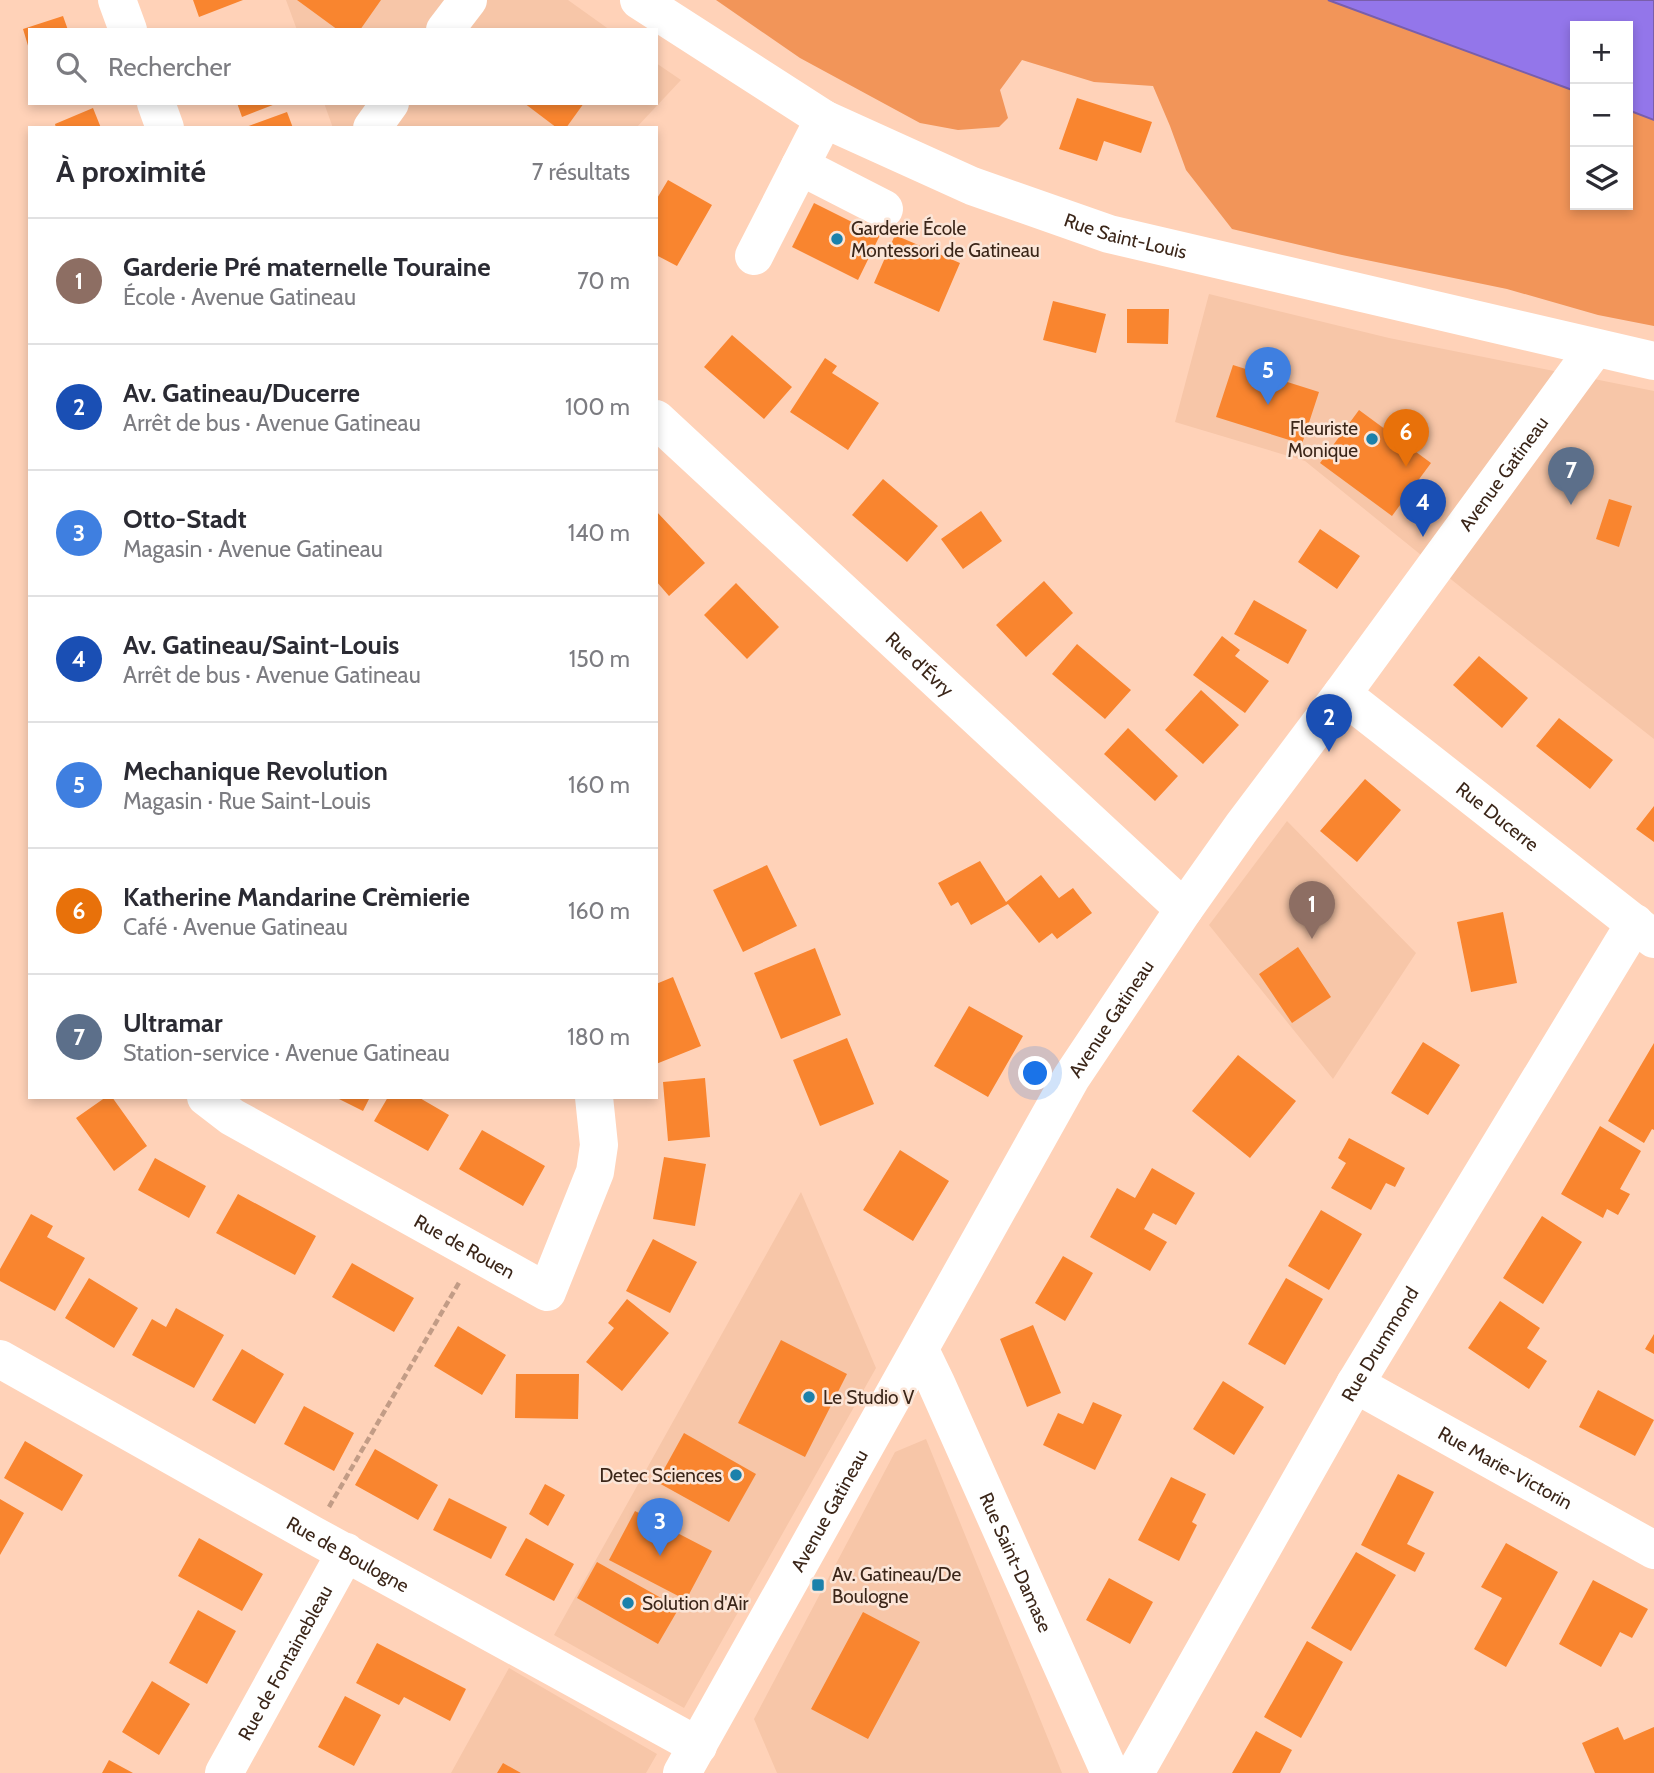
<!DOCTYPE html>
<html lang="fr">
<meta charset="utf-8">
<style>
:root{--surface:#fff;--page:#f2f2f3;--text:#2b2b33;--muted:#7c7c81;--line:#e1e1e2;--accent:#1c81ab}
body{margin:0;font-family:Cabin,sans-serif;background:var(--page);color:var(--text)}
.controls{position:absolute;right:21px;top:21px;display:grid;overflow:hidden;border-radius:0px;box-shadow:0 4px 10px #0003}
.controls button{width:63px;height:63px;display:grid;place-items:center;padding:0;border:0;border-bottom:2px solid var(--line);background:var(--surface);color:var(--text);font:35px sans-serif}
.you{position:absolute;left:1036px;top:1074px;width:24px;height:24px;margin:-18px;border:5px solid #fff;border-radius:50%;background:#1a73e8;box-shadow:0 0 0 10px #1a73e833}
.badge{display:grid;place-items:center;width:46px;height:46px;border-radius:50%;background:var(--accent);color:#fff;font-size:23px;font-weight:700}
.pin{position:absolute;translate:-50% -58px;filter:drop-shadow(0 2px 4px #0008)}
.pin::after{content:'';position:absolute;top:37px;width:24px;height:21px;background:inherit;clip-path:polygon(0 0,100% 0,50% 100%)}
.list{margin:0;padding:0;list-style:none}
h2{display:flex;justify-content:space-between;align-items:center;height:91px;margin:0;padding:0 28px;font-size:30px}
h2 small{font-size:23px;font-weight:400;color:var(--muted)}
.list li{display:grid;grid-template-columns:46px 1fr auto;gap:21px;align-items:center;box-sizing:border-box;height:126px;padding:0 28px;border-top:2px solid var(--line)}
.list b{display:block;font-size:26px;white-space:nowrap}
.list p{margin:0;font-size:23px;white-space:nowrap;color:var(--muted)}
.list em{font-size:23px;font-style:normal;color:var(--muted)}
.icon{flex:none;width:38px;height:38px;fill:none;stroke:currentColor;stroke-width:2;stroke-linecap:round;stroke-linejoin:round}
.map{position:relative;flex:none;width:1654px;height:1773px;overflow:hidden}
.search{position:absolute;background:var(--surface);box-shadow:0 4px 10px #0003;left:28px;top:28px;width:630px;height:77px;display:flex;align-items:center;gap:18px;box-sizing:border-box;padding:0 24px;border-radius:0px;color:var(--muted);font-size:26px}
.panel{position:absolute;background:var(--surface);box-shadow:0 4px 10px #0003;left:28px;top:126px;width:630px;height:973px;border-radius:0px}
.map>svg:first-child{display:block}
.built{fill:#f7c6a8}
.forest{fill:#f29559}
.water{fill:#9376ea;stroke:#795eab;stroke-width:2}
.building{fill:#f9852f}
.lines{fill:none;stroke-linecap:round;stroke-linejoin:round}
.path{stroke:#c29c86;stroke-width:4.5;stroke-dasharray:7 3.5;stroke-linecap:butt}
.minor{stroke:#fff;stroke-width:38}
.major{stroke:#fff;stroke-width:38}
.poi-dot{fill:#1c81ab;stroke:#fbe5d7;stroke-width:2.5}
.labels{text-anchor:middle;stroke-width:5;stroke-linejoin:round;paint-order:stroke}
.poi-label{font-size:19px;fill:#3b2619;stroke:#fbe5d7;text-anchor:start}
.street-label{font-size:19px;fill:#3b2619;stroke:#fbe5d7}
</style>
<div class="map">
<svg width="1654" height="1773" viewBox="0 0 1654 1773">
<rect width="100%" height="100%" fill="#ffd2b8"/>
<path class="built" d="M286 0H568L610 30H297Z
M656 63 681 80 636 128H333L324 103H656Z
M1209 294 1389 338 1654 391V739L1468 593 1305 461 1175 422Z
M1287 821 1416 953 1333 1079 1209 925Z
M801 1192 876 1368 684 1708 554 1635Z
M926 1439 1062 1773H777L754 1719 895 1452Z
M509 1668 657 1754 646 1773H451Z"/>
<path class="forest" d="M716 0H1328L1575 91V205H1628V110L1654 120V326L1598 315 1507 289 1342 255 1232 229 1186 170 1170 126 1153 86 1094 82 1022 60 1000 90 1008 118 999 127 958 130 920 123 800 58Z"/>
<path class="water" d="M1328 0H1654V120L1628 110V26H1575V91Z"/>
<path class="building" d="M193 0H243L199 17Z
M297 0H381L360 30H338Z
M63 16 68 30H30L29 49 23 29Z
M1077 98 1152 122 1141 153 1104 141 1097 161 1059 149Z
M237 103H278L242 117Z
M524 103H584L566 128H557Z
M93 108 101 128H56L55 124Z
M287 112 293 128H246V127Z
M668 180 712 205 677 266 656 255V200Z
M814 203 864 228 867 223 882 231 858 280 792 247Z
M895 235 960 263 939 312 874 283Z
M1053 301 1106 314 1096 353 1043 340Z
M1127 309H1169L1168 344 1127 343Z
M732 335 792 387 764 419 704 367Z
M825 358 837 366 832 373 879 403 848 450 790 412Z
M1233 365 1319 392 1302 444 1216 417Z
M1359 410 1431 463 1392 516 1320 463Z
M883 479 938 526 907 562 852 515Z
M1609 499 1632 506 1619 547 1596 539Z
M656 511 705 563 669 596 656 581Z
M981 511 1002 541 963 569 941 539Z
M1320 529 1360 556 1337 589 1298 562Z
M1044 581 1073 613 1026 657 996 625Z
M736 583 779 627 747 659 704 615Z
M1254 600 1307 630 1288 664 1234 634Z
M1222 636 1240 650 1235 656 1269 681 1245 713 1193 675Z
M1077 644 1131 690 1105 719 1052 674Z
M1479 656 1528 698 1502 728 1453 685Z
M1201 690 1239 725 1203 764 1165 730Z
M1559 718 1613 760 1590 789 1536 746Z
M1128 728 1178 776 1155 801 1104 754Z
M1365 779 1401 810 1357 862 1320 831Z
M1654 806V842L1636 829Z
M980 861 1006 902 1041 875 1059 898 1073 888 1092 913 1057 939 1052 933 1039 943 1008 904 971 925 958 902 951 906 938 883Z
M767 865 797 926 743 952 713 890Z
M1503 912 1517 983 1471 992 1457 922Z
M1298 947 1331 997 1292 1023 1259 974Z
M815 948 841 1015 781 1039 754 973Z
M673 977 701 1046 656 1064V984Z
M969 1006 1023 1036 988 1097 934 1066Z
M847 1038 874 1104 820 1126 793 1060Z
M1423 1042 1460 1065 1428 1115 1391 1093Z
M1654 1043V1130L1652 1129 1644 1143 1608 1121Z
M1238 1055 1296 1101 1250 1158 1192 1111Z
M705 1078 710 1137 668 1141 663 1082Z
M106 1097H112L147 1146 114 1171 76 1118Z
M335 1097H370L363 1111Z
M388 1097H418L449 1115 428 1151 374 1121Z
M1600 1126 1641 1151 1620 1189 1630 1194 1618 1215 1607 1209 1603 1218 1561 1194Z
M482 1130 545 1166 523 1206 459 1169Z
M1349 1138 1405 1168 1395 1187 1386 1183 1371 1210 1331 1188 1346 1163 1338 1158Z
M900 1150 949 1181 913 1241 863 1210Z
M664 1157 706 1164 695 1226 653 1219Z
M155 1158 206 1186 189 1218 138 1190Z
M1152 1168 1195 1193 1176 1225 1153 1213 1144 1229 1167 1242 1150 1271 1090 1237 1117 1188 1135 1198Z
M238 1194 316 1236 295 1275 216 1233Z
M1321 1210 1362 1234 1329 1290 1288 1266Z
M31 1214 53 1226 47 1237 85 1258 55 1311 0 1281V1269Z
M1542 1216 1582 1242 1543 1304 1503 1278Z
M653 1239 697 1262 670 1313 626 1291Z
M1063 1256 1093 1273 1065 1321 1035 1303Z
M352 1263 414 1298 394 1332 332 1297Z
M89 1278 138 1308 114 1348 65 1318Z
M1286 1278 1323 1299 1285 1365 1248 1344Z
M627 1299 669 1333 622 1391 586 1362 614 1328 608 1323Z
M1500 1301 1540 1328 1527 1348 1547 1361 1529 1389 1468 1348Z
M176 1308 224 1335 194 1388 132 1355 152 1319 166 1327Z
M1033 1325 1061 1393 1027 1407 1000 1339Z
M458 1326 506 1355 482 1395 434 1366Z
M1654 1334V1354L1645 1349Z
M781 1340 847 1374 805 1457 738 1423Z
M242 1349 284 1374 255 1424 212 1400Z
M516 1374H579L578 1419 515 1418Z
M1223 1381 1264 1407 1234 1455 1193 1429Z
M1598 1390 1654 1420 1635 1456 1579 1427Z
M1093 1402 1122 1415 1095 1470 1043 1445 1058 1413 1083 1424Z
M304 1406 354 1433 334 1471 284 1444Z
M684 1433 756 1474 729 1522 657 1482Z
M25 1441 83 1475 62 1511 4 1478Z
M375 1449 438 1485 418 1520 355 1485Z
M1398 1474 1434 1492 1407 1544 1425 1553 1415 1572 1361 1545Z
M1171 1477 1206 1494 1192 1522 1197 1525 1179 1561 1138 1540Z
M545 1484 565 1495 548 1526 529 1514Z
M449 1498 507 1527 491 1559 433 1530Z
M0 1499 24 1513 0 1555Z
M635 1511 712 1551 686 1600 609 1560Z
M199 1538 263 1574 242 1611 178 1576Z
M526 1538 574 1564 554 1601 505 1575Z
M1506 1543 1558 1572 1506 1667 1474 1649 1502 1598 1481 1587Z
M1356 1552 1396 1575 1351 1651 1311 1628Z
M597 1562 679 1608 658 1644 577 1598Z
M1109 1578 1153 1602 1130 1644 1086 1620Z
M1593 1580 1648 1609 1632 1638 1620 1632 1601 1667 1559 1644Z
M198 1610 236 1631 207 1684 169 1663Z
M863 1612 920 1642 868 1739 811 1709Z
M1307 1641 1343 1662 1301 1738 1264 1717Z
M377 1643 466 1689 450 1721 404 1697 399 1705 356 1683Z
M152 1681 190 1704 159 1755 122 1732Z
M345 1696 381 1715 354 1766 318 1747Z
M1618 1727 1624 1740 1654 1727V1773H1595L1582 1743Z
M1256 1731 1292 1750 1280 1773H1232Z
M109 1760 133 1773H102Z
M503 1763 521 1773H497Z"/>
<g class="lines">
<path class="path" d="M329 1507 460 1281"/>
<g class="minor">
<path d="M117 0 128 30"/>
<path d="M445 30 468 0"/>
<path d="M156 103 165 128"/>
<path d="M372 128 390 103"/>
<path d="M800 166 884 209"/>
<path d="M754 256 824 119"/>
<path id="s1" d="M656 419 1184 909"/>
<path id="s2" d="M1342 694 1654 939"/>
<path id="s3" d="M206 1097 232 1117 547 1292 595 1172 599 1145 594 1097"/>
<path id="s4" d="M920 1350 936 1383 1110 1773"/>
<path id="s5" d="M0 1359 313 1535 698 1746"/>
<path id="s6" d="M1355 1384 1654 1550"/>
<path id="s7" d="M224 1773 346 1552"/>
<path id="s8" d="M682 1773 1071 1078 1184 909 1242 827 1342 694 1595 348"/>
<path id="s9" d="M1135 1773 1355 1384 1635 923"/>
</g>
<path class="major" id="s10" d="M639 0 824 119 972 186 1109 234 1654 361"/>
</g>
<g class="poi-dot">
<circle cx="837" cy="239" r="7"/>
<circle cx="1372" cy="439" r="7"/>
<circle cx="809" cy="1397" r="7"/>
<circle cx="736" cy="1475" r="7"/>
<rect x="811" y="1578" width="14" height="14" rx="3.5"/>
<circle cx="628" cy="1603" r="7"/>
</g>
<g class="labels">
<g class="poi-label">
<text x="851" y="235">Garderie École<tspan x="851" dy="22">Montessori de Gatineau</tspan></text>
<text x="1358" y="435" text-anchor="end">Fleuriste<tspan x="1358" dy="22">Monique</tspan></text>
<text x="823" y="1404">Le Studio V</text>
<text x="722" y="1482" text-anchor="end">Detec Sciences</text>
<text x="832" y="1581">Av. Gatineau/De<tspan x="832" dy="22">Boulogne</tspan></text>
<text x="642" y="1610">Solution d'Air</text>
</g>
<g class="street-label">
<text dy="7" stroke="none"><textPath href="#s10" startOffset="544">Rue Saint-Louis</textPath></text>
<text dy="7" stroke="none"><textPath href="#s8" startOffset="1540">Avenue Gatineau</textPath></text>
<text dy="7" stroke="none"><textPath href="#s1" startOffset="360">Rue d'Évry</textPath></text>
<text dy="7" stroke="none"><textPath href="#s2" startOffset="198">Rue Ducerre</textPath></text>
<text dy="7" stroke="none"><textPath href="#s8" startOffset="868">Avenue Gatineau</textPath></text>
<text dy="7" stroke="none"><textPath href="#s3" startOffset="299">Rue de Rouen</textPath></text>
<text dy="7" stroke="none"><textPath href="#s9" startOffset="494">Rue Drummond</textPath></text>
<text dy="7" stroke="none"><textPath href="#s6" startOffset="172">Rue Marie-Victorin</textPath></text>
<text dy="7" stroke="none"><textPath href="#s8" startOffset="301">Avenue Gatineau</textPath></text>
<text dy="7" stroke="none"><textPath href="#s5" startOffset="399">Rue de Boulogne</textPath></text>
<text dy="7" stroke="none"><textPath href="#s4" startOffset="233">Rue Saint-Damase</textPath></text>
<text dy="7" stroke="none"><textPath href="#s7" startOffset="126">Rue de Fontainebleau</textPath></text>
</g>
</g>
</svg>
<div class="controls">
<button>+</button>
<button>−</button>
<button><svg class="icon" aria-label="layers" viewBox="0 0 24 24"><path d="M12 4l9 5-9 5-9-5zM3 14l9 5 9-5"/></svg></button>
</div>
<div class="you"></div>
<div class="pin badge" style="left:1312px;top:939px;background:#8d6e63">1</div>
<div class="pin badge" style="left:1329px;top:752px;background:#1a4fb4">2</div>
<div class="pin badge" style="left:660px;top:1556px;background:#3f7fe0">3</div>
<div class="pin badge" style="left:1423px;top:537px;background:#1a4fb4">4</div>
<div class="pin badge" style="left:1268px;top:405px;background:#3f7fe0">5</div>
<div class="pin badge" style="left:1406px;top:467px;background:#e8710a">6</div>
<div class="pin badge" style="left:1571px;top:505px;background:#5c6f8a">7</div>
<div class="search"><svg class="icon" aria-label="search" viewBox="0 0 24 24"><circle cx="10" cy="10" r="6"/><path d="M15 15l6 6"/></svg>Rechercher</div>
<section class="panel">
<h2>À proximité<small>7 résultats</small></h2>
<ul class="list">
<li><span class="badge" style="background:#8d6e63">1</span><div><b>Garderie Pré maternelle Touraine</b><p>École · Avenue Gatineau</p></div><em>70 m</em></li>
<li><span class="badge" style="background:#1a4fb4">2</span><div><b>Av. Gatineau/Ducerre</b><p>Arrêt de bus · Avenue Gatineau</p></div><em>100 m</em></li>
<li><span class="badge" style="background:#3f7fe0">3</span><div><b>Otto-Stadt</b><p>Magasin · Avenue Gatineau</p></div><em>140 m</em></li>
<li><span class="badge" style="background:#1a4fb4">4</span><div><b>Av. Gatineau/Saint-Louis</b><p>Arrêt de bus · Avenue Gatineau</p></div><em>150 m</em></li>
<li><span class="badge" style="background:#3f7fe0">5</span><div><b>Mechanique Revolution</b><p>Magasin · Rue Saint-Louis</p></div><em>160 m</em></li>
<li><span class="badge" style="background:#e8710a">6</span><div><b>Katherine Mandarine Crèmierie</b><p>Café · Avenue Gatineau</p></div><em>160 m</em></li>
<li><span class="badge" style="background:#5c6f8a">7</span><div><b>Ultramar</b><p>Station-service · Avenue Gatineau</p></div><em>180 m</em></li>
</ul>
</section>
</div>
